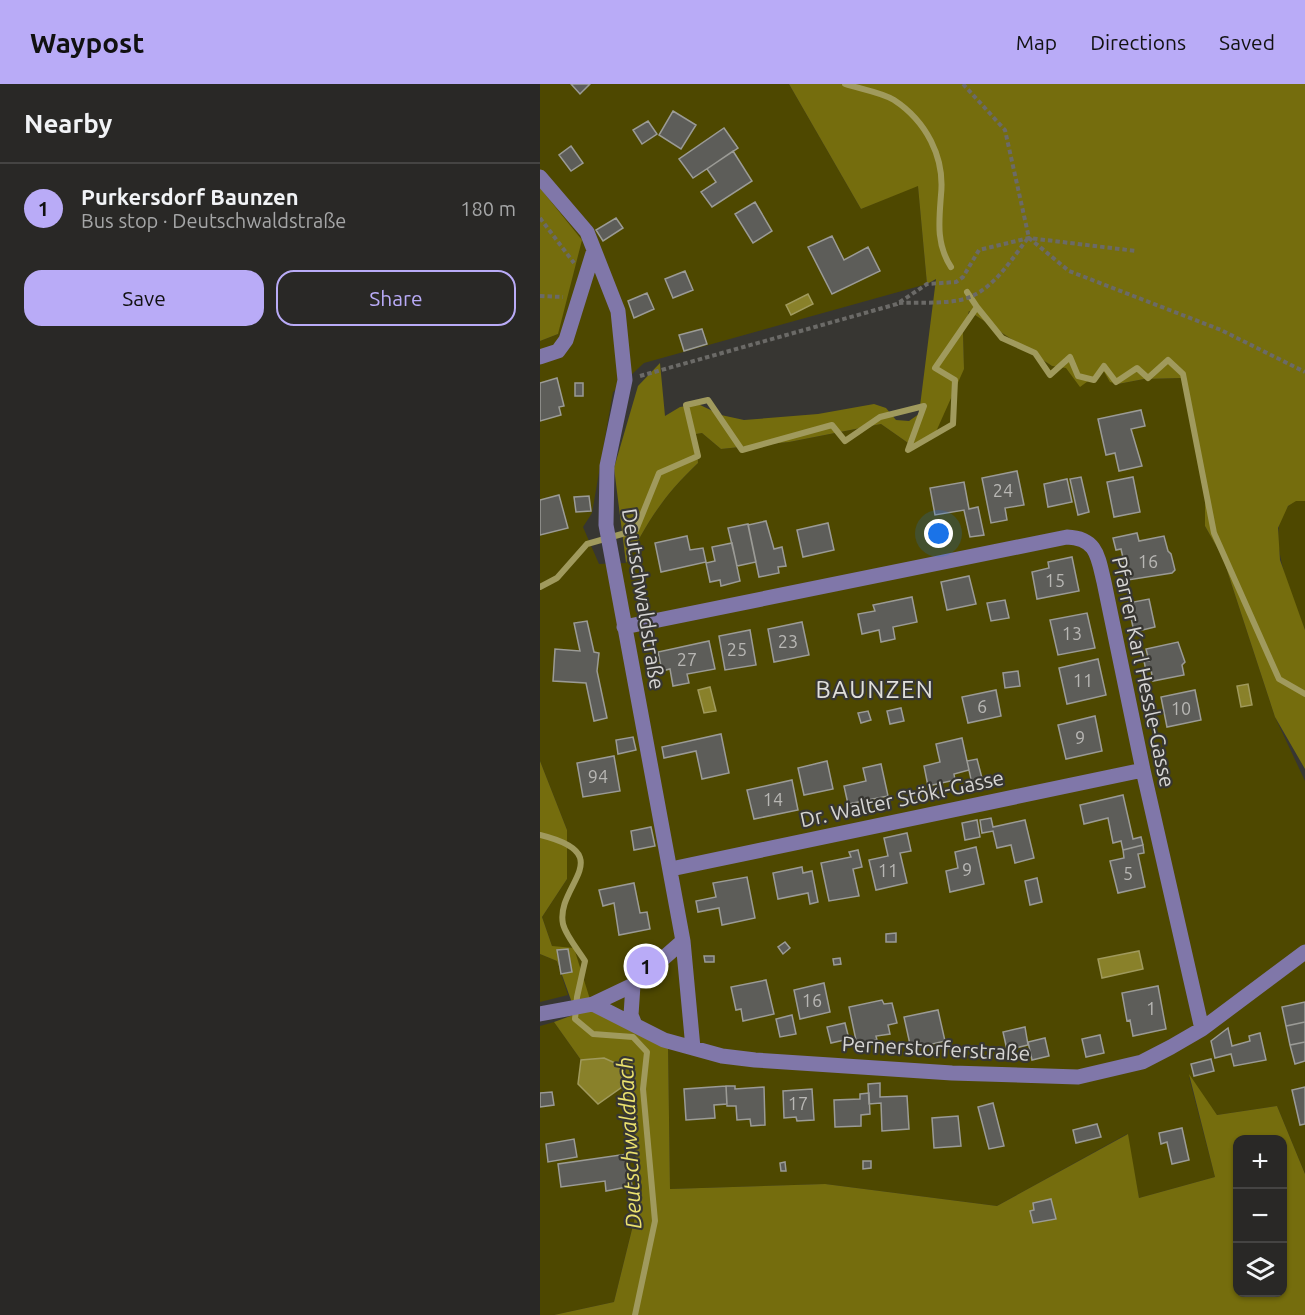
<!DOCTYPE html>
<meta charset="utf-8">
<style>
:root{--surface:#292826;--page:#353432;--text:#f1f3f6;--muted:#a5a6a7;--line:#454443;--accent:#b9abf7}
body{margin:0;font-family:Ubuntu,sans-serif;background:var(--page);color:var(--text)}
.controls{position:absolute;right:18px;bottom:18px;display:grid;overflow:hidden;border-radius:12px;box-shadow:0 2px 4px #0004}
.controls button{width:54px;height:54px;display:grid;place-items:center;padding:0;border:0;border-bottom:2px solid var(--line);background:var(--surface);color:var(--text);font:30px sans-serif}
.you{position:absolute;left:399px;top:450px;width:21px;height:21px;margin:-15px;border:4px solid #fff;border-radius:50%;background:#1a73e8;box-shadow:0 0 0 9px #1a73e833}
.badge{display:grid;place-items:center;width:39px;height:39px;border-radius:50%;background:var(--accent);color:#111;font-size:20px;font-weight:700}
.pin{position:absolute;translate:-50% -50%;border:3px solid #fff;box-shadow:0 2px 6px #0006}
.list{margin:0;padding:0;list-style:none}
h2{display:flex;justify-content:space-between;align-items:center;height:78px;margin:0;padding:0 24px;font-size:26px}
h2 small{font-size:20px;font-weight:400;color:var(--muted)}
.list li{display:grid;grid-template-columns:39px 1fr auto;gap:18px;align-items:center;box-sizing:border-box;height:90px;padding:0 24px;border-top:2px solid var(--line)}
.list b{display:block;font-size:22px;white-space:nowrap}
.list p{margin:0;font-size:20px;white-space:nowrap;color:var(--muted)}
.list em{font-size:20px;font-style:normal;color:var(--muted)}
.actions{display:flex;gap:12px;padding:18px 24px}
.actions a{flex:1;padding:14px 0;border:2px solid var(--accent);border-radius:18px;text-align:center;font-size:21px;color:var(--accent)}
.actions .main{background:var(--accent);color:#111}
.icon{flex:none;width:33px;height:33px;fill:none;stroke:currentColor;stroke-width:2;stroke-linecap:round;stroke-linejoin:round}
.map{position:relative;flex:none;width:765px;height:1231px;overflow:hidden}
header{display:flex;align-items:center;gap:36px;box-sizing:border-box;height:84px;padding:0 30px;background:var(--accent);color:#111}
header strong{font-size:28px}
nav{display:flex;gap:33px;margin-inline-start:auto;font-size:21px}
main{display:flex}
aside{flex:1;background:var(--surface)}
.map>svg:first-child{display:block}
.green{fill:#4e4800}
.forest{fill:#756d0d;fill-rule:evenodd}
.water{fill:#89812a;stroke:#a09a5d;stroke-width:1.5}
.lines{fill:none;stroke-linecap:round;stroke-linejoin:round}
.stream{stroke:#a09a5d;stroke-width:6}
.building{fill:#5d5d59;stroke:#9b9b96;stroke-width:1.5}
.path{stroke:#6b6a67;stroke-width:4;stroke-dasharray:4.5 3;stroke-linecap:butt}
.minor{stroke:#8077a9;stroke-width:15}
.labels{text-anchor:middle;stroke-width:4.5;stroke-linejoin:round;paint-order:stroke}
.number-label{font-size:18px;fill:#b8b7b4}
.street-label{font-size:21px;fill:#d6d5d3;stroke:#373632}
.water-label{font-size:22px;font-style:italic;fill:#ebe16e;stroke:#373632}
.quarter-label{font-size:24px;letter-spacing:1.5px;fill:#e0dfdb;stroke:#373632}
</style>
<header>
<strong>Waypost</strong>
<nav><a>Map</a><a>Directions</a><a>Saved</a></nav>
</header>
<main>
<aside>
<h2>Nearby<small></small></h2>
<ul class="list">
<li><span class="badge">1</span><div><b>Purkersdorf Baunzen</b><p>Bus stop · Deutschwaldstraße</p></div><em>180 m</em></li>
</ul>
<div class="actions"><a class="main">Save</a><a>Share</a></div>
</aside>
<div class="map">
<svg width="765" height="1231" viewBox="0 0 765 1231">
<rect width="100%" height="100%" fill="#373632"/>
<path class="green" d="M0 0H249L321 125 378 101 387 200 104 279 73 308 52 429 43 443 59 480 86 479C108 437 123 412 158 379L155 350 162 349 181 365 249 358 341 340 371 361 424 285 423 249 429 227 512 282 563 285 578 300 604 295 642 294 665 399V442L683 474 735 633 765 697V1090L737 1022 677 1031 649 993 675 1093 599 1114 587 1050 457 1122 285 1100 130 1105 128 961 53 925 12 862 2 833 27 795V746L0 677V257L18 250 0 104Z
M755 417H765V546C754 515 717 440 755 417Z
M0 870 17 877 28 911 0 918Z
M14 938 41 976 64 974 84 983 82 1003 102 1105 74 1218 14 1231H0V942Z"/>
<path class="forest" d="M249 0H765V417H756L748 422 738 444 740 476 765 546V685L735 633 683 474 665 442V399L642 294 604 295 578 300 570 298 563 286 540 303 526 284 512 282 429 227 423 249 424 285 395 350 371 361 341 340 249 358 181 365 162 349 156 350 158 379C123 412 108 437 86 479L74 384 98 302 120 279 125 332 140 323 158 320 181 331 204 336 278 330 334 320 346 324 356 336 369 337 379 330 396 195 387 200 378 102 321 125Z
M0 104 42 156 18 250 0 257Z
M0 677 27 746V795L2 833 12 862 34 864 53 925 128 961 130 1105 285 1100 457 1122 588 1050 599 1114 675 1093 649 990 677 1031 737 1022 765 1090V1231H14L74 1218 102 1105 82 1003 84 983 64 974 41 976 14 938 36 930 17 877 0 870ZM698 1056H742V1208H698Z"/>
<path class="water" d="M268 210 273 220 251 231 246 221Z
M708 600 712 621 701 623 697 602Z
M170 603 176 627 164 629 158 606Z
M599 867 603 885 562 894 558 875Z
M64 974 84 983 82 1003 58 1020 38 1000 41 976Z"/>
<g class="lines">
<path class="stream" d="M305 0C320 5 341 8 354 16 386 37 405 73 401 111 399 137 396 160 411 183
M437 223 462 254 495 269 510 291 530 273 538 292 554 296 564 282 576 298 597 284 608 294 628 276 643 290 674 449 739 595 765 610
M0 503 17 494 47 460 96 446 119 389 158 372 146 321 168 316 202 366 292 341 305 357 340 333 384 322 368 366 413 340 415 296 395 284 437 223 427 208
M0 751C81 771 15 801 23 840 26 852 39 867 45 877L37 913 35 935 53 950 93 953 107 968 103 1005 115 1137 95 1231"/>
</g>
<path class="building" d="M31 0H50L40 10Z
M133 27 156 41 141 65 119 51Z
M108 37 117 50 102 60 93 46Z
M184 44 198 64 153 94 139 75Z
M31 62 43 79 31 87 19 71Z
M193 67 212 97 172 123 161 108 176 98 167 85Z
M215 118 232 147 213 159 195 130Z
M76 134 83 144 63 157 56 146Z
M292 152 304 176 328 163 340 187 292 210 268 163Z
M145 187 153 206 133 214 125 195Z
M107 209 114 225 94 234 88 217Z
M162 245 167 260 144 267 139 251Z
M17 294 24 322 19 323 21 331 0 337V299Z
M35 299H43V312H35Z
M601 326 605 342 591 345 602 382 579 387 575 369 566 371 558 335Z
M477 387 484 421 465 424 467 436 451 439 442 394Z
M541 393 549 428 538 431 530 395Z
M593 393 600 428 574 433 567 398Z
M527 395 532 418 508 423 504 400Z
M424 398 429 425 438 423 444 451 430 453 424 426 395 431 390 404Z
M19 411 28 444 0 451V416Z
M49 412 51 427 36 428 34 413Z
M226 437 234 465 242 463 246 482 238 483 239 489 219 493 208 441Z
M288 439 294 466 263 473 257 446Z
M208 440 216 478 197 482 188 444Z
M597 449 599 457 624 452 628 467 631 470 635 486 632 489 588 496 581 465 576 466 573 454Z
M147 452 150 466 163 464 166 478 121 488 115 459Z
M192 459 200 497 181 502 180 496 170 498 166 479 175 477 172 463Z
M532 473 539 507 497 515 492 488 509 484 508 478Z
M429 492 436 520 407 526 401 498Z
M372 513 377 538 353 543 355 555 341 558 339 546 322 550 318 530 335 527 333 521Z
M609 515 615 543 594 548 588 519Z
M465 516 469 534 451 537 447 519Z
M547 529 555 564 518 571 510 536Z
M47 537 54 568 59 569 57 587 67 634 54 637 46 599 13 597 15 565 40 567 34 539Z
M262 538 269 571 234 578 228 545Z
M210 546 216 581 185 586 179 552Z
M169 557 175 585 147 590 149 599 133 602 130 585 122 587 118 568Z
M638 558 645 578 642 581 644 591 613 597 611 586 606 587 604 577H609L606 565Z
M558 575 566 611 527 620 519 584Z
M478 587 480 602 465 604 463 589Z
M456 606 461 632 428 639 422 613Z
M655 606 661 636 627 643 621 613Z
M361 624 364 637 350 640 347 627Z
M328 627 331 636 321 639 318 629Z
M555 632 562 667 526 675 518 641Z
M181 650 189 689 162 695 156 667 124 674 122 663Z
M93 653 96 666 78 670 76 656Z
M422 654 429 686 414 690 415 696 388 702 384 682 400 678 396 660Z
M74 672 80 707 43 713 37 679Z
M437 675 443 698 432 700 427 677Z
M287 677 293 705 264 711 258 684Z
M341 680 348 712 308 720 304 702 326 697 323 684Z
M252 696 258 726 214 735 207 706Z
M583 711 593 755 601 753 603 761 583 766 581 757 573 759 568 734 544 740 540 721Z
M451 734 453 743 485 736 494 774 475 779 471 761 457 764 453 747 442 749 440 736Z
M437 736 440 753 425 756 422 739Z
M111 743 115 762 94 766 91 747Z
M367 749 371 767 360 769 367 799 336 806 329 776 348 772 344 754Z
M603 761 604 769 598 770 605 803 578 809 570 777 584 774 583 766Z
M436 763 444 800 410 808 406 787 418 784 415 768Z
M318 766 322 783 313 785 319 812 289 817 281 779 311 773 309 768Z
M262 783 263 789 272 787 278 818 270 820 268 809 238 815 233 789Z
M207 793 215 834 182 841 179 824 158 828 156 817 176 813 173 799Z
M497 794 502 818 490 821 485 797Z
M94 799 100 829 107 828 110 845 79 851 74 819 63 822 59 806Z
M356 849V858H346V850Z
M245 858 250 864 243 870 238 863Z
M28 865 32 888 21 890 17 866Z
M164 872H174V878H165Z
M300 874 301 880 294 881 293 875Z
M226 896 234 930 203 937 201 925 196 926 191 903Z
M284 899 290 928 260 935 254 906Z
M618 902 626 945 593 952 590 936 587 937 582 909Z
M342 916 344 920 352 919 357 939 348 941 350 950 336 952 337 956 317 961 309 923Z
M765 918V938L746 942 742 923Z
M398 926 405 957 371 965 364 933Z
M252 931 256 950 240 953 236 935Z
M765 938V958L750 961 746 942Z
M305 939 309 955 291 959 287 943Z
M485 943 488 961 467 966 463 948Z
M688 944 692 962 710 957 709 952 720 949 726 976 694 982 691 970 675 974 671 957Z
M560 951 564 969 546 973 542 955Z
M505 954 509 972 492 976 488 958Z
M765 958V977L755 980 750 961Z
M671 975 674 987 654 992 651 980Z
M340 999V1013L367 1012 369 1045 342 1047 341 1019 329 1020 328 1000Z
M186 1002 187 1020 174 1021 175 1034 146 1036 144 1005Z
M186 1002H195V1005L224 1003 225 1041 211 1042 210 1035 197 1036 196 1022H187Z
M765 1003V1040L760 1041 752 1006Z
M272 1005 274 1036 257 1037 256 1033 244 1034 243 1007Z
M12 1008 14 1021 0 1023V1009Z
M329 1009 330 1030 321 1031V1042L295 1043 294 1016 320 1015V1010Z
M453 1019 464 1062 449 1065 438 1023Z
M418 1032 421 1062 394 1064 392 1034Z
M557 1040 561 1053 536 1059 533 1046Z
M642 1044 649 1076 632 1080 627 1058 621 1060 619 1049Z
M34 1055 37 1073 8 1078 6 1060Z
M87 1070 92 1102 66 1107 65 1097 21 1103 18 1080Z
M323 1077H331V1084L323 1085Z
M245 1078 246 1087H241L240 1079Z
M511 1115 516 1135 493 1139 490 1127 494 1126 493 1119Z"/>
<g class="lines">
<path class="path" d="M423 0 465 46 489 154 529 187 681 246 765 288
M0 134 34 179
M0 212 23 213
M359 219C379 218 401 220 420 216 451 210 470 177 488 154
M100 292 357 220 387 200 416 198 423 193 439 166 489 154 596 167"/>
<path class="minor" d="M0 93 47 148 78 227 85 296 67 382 66 441 143 857 153 964
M0 273 18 267 26 256 54 166
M84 543 527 453C557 454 558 473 564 498L603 686 662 945
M131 785 603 686
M93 901 91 931 95 941
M53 920 93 901 143 857
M0 930 53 920 124 956 182 972 215 976 412 989 538 993 602 978 631 963 662 945 765 868"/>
</g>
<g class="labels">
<g class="number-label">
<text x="463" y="413">24</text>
<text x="608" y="484">16</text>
<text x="515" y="503">15</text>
<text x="532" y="556">13</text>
<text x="248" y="564">23</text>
<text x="197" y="572">25</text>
<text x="147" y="582">27</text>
<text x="543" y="603">11</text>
<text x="442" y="629">6</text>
<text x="641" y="631">10</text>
<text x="540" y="660">9</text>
<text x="58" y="699">94</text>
<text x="233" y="722">14</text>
<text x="427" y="792">9</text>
<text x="348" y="793">11</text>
<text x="588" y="796">5</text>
<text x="272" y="923">16</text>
<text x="611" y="931">1</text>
<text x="258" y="1026">17</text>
</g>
<g class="street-label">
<text transform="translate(103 515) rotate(81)" y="7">Deutschwaldstraße</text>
<text transform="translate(603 588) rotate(78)" y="7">Pfarrer Karl Hessle-Gasse</text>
<text transform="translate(362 715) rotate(-12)" y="7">Dr. Walter Stökl-Gasse</text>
<text transform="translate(396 965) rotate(3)" y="7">Pernerstorferstraße</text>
</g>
<g class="water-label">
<text transform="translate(89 1059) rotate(-93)" y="8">Deutschwaldbach</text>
</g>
<g class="quarter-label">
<text x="335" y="614">BAUNZEN</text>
</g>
</g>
</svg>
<div class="controls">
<button>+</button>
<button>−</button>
<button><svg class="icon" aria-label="layers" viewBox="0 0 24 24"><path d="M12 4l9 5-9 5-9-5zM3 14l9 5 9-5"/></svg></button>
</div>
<div class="you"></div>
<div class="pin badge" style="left:106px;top:882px">1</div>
</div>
</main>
